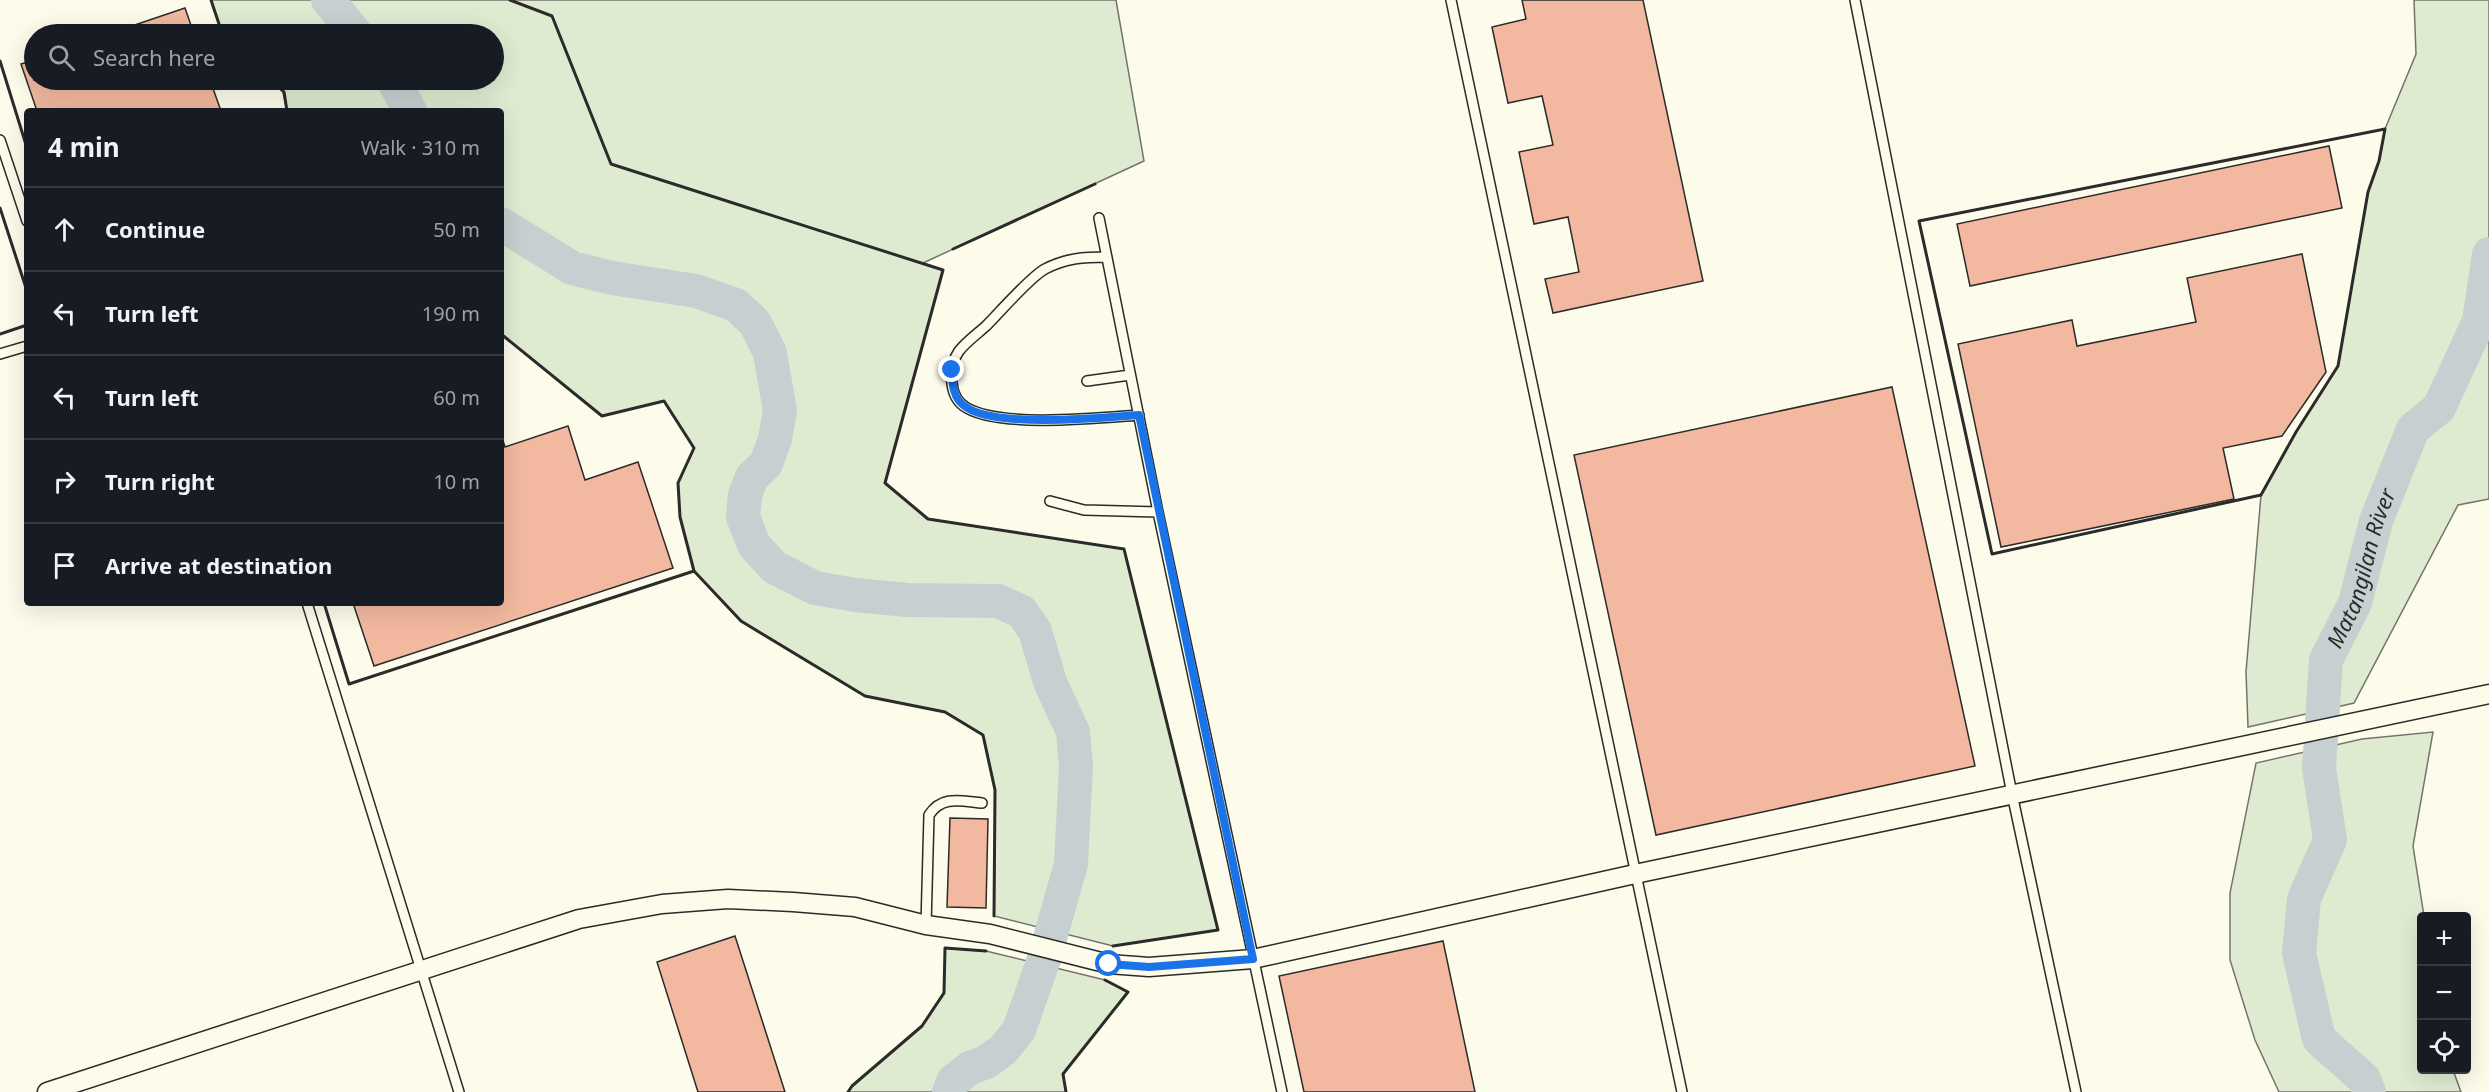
<!DOCTYPE html>
<meta charset="utf-8">
<style>
:root{--surface:#171b24;--page:#20242c;--text:#f1f3f6;--muted:#9ea1a6;--line:#363941}
body{margin:0;font-family:"Noto Sans",sans-serif;background:var(--page);color:var(--text)}
.controls{position:absolute;right:18px;bottom:18px;display:grid;overflow:hidden;border-radius:6px;box-shadow:0 6px 24px #0002}
.controls button{width:54px;height:54px;display:grid;place-items:center;padding:0;border:0;border-bottom:2px solid var(--line);background:var(--surface);color:var(--text);font:30px sans-serif}
.stop{position:absolute;width:18px;height:18px;margin:-14px;border:4px solid #1a73e8;border-radius:50%;background:#fff}
.stop.end{background:#1a73e8;border-color:#fff;box-shadow:0 2px 6px #0008}
.list{margin:0;padding:0;list-style:none}
h2{display:flex;justify-content:space-between;align-items:center;height:78px;margin:0;padding:0 24px;font-size:26px}
h2 small{font-size:20px;font-weight:400;color:var(--muted)}
.list li{display:grid;grid-template-columns:39px 1fr auto;gap:18px;align-items:center;box-sizing:border-box;height:84px;padding:0 24px;border-top:2px solid var(--line)}
.list b{display:block;font-size:22px;white-space:nowrap}
.list em{font-size:20px;font-style:normal;color:var(--muted)}
.icon{flex:none;width:33px;height:33px;fill:none;stroke:currentColor;stroke-width:2;stroke-linecap:round;stroke-linejoin:round}
.map{position:relative;flex:none;width:2489px;height:1092px;overflow:hidden}
.search{position:absolute;background:var(--surface);box-shadow:0 6px 24px #0002;left:24px;top:24px;width:480px;height:66px;display:flex;align-items:center;gap:15px;box-sizing:border-box;padding:0 21px;border-radius:33px;color:var(--muted);font-size:22px}
.panel{position:absolute;background:var(--surface);box-shadow:0 6px 24px #0002;left:24px;top:108px;width:480px;height:498px;border-radius:6px}
.map>svg:first-child{display:block}
.green{fill:#deebd1;stroke:#74746e;stroke-width:1.5}
.lines{fill:none;stroke-linecap:round;stroke-linejoin:round}
.river{stroke:#c7d0d0;stroke-width:34}
.building{fill:#f2b8a0;stroke:#2b2b2b;stroke-width:1.5}
.lane-casing{stroke:#2b2b2b;stroke-width:12}
.street-casing{stroke:#2b2b2b;stroke-width:21}
.lane{stroke:#fdfbea;stroke-width:9}
.street{stroke:#fdfbea;stroke-width:18}
.wall{stroke:#2b2b2b;stroke-width:3}
.route{stroke:#1a73e8;stroke-width:8}
.labels{text-anchor:middle;stroke-width:4.5;stroke-linejoin:round;paint-order:stroke}
.water-label{font-size:22px;font-style:italic;fill:#2b2b2b;stroke:#fdfbea}
</style>
<div class="map">
<svg width="2489" height="1092" viewBox="0 0 2489 1092">
<rect width="100%" height="100%" fill="#fdfbea"/>
<path class="green" d="M211 0H1116L1144 161 923 263 943 270 885 483 928 519 1124 549 1218 930 1113 946 994 916 995 790 983 735 945 712 865 696 741 621 694 571 680 517 678 483 694 448 664 401 602 416 501 334V111H287L283 92 271 80H494V34H225L221 30Z
M2414 0H2489V499L2458 505 2354 703 2248 727 2246 672 2261 495 2296 432 2338 366 2368 192 2379 161 2385 129 2416 54Z
M2433 732 2413 846 2424 916H2422V1070H2453L2461 1092H2279L2255 1040 2230 960V893L2256 763 2362 739Z
M945 948 986 951 1105 980 1128 992 1063 1074 1066 1092H848L852 1086 922 1026 944 992Z"/>
<g class="lines">
<g class="river">
<path d="M328 0 356 34"/>
<path d="M393 80 410 111"/>
<path d="M501 224 572 268 612 278 696 291 736 305 755 323 770 353 780 411 775 439 766 464 752 477 745 495 743 517 754 545 774 567 815 588 855 595 907 600 998 601 1022 612 1035 631 1050 682 1073 732 1076 766 1071 864 1045 956 1019 1030 1003 1050 986 1062 970 1068 953 1081 949 1092"/>
<path id="s1" d="M2369 1092 2364 1079 2319 1039 2299 953 2304 899 2330 840 2319 768 2326 660 2355 603 2376 521 2413 429 2439 408 2479 321 2489 254"/>
</g>
</g>
<path class="building" d="M1522 0H1643L1703 281 1553 313 1545 279 1579 272 1568 217 1534 224 1519 152 1553 145 1542 96 1508 103 1492 27 1526 19Z
M185 8 194 34H108Z
M34 60V80H210L221 111H37L21 64Z
M2329 146 2342 208 1970 286 1957 224Z
M2302 254 2326 372 2282 436 2223 448 2234 499 2001 547 1958 344 2072 320 2077 346 2196 322 2187 278Z
M1892 387 1975 766 1656 835 1574 455Z
M568 426 585 480 638 462 673 568 374 666 353 603H501V434L505 447Z
M950 818 988 819 986 908 947 907Z
M735 936 785 1092H698L657 962Z
M1443 941 1475 1092H1304L1279 976Z"/>
<g class="lines">
<g class="lane-casing">
<path id="lane" d="M1451 0 1682 1092
M1855 0 2012 794 2076 1092
M0 140 27 221
M1099 218 1158 512 1282 1092
M1107 257C1084 257 1066 258 1045 269 1030 277 1000 312 986 326 977 334 966 342 959 351 948 367 948 398 967 408 1002 428 1098 418 1139 415
M0 354 27 346
M1087 381 1130 375
M1050 501 1084 510 1158 512
M307 603 459 1092
M926 925 929 815C942 795 961 801 982 803"/>
</g>
<g class="street-casing">
<path id="street" d="M47 1092 579 919 662 904 728 899 793 902 855 907 926 925 990 934 1109 964 1149 967 1253 959 1635 874 2489 694"/>
</g>
<use href="#lane" class="lane"/>
<use href="#street" class="street"/>
<path class="wall" d="M211 0 221 30 225 34
M510 0 552 16 611 164 943 270 885 483 928 519 1124 549 1218 930 1113 946
M0 61 27 148
M271 80 284 92 287 111
M2385 129 2379 161 2368 192 2338 366 2296 432 2261 495 1992 554 1919 221Z
M0 208 27 291
M953 249 1095 184
M0 334 27 325
M501 334 602 416 664 401 694 448 678 483 680 517 694 571 741 621 865 696 945 712 983 735 995 790 994 916
M324 603 349 684 694 571
M848 1092 852 1086 922 1026 944 993 945 948 986 951
M1066 1092 1063 1074 1128 992 1105 980"/>
</g>
<g class="lines">
<path class="route" d="M952 370C952 384 953 399 966 407 996 428 1101 418 1139 415L1253 959 1149 967 1109 964"/>
</g>
<g class="labels">
<g class="water-label">
<text dy="8" stroke="none"><textPath href="#s1" startOffset="561">Matangilan River</textPath></text>
</g>
</g>
</svg>
<div class="controls">
<button>+</button>
<button>−</button>
<button><svg class="icon" aria-label="locate" viewBox="0 0 24 24"><circle cx="12" cy="12" r="6"/><path d="M12 2v4M12 18v4M2 12h4M18 12h4"/></svg></button>
</div>
<div class="stop" style="left:1109px;top:964px"></div>
<div class="stop end" style="left:952px;top:370px"></div>
<div class="search"><svg class="icon" aria-label="search" viewBox="0 0 24 24"><circle cx="10" cy="10" r="6"/><path d="M15 15l6 6"/></svg>Search here</div>
<section class="panel">
<h2>4 min<small>Walk · 310 m</small></h2>
<ul class="list">
<li><svg class="icon" aria-label="ahead" viewBox="0 0 24 24"><path d="M12 20V5M6 11l6-6 6 6"/></svg><div><b>Continue</b></div><em>50 m</em></li>
<li><svg class="icon" aria-label="left" viewBox="0 0 24 24"><path d="M17 20v-9H6M10 6l-5 5 5 5"/></svg><div><b>Turn left</b></div><em>190 m</em></li>
<li><svg class="icon" aria-label="left" viewBox="0 0 24 24"><path d="M17 20v-9H6M10 6l-5 5 5 5"/></svg><div><b>Turn left</b></div><em>60 m</em></li>
<li><svg class="icon" aria-label="right" viewBox="0 0 24 24"><path d="M7 20v-9h11M14 6l5 5-5 5"/></svg><div><b>Turn right</b></div><em>10 m</em></li>
<li><svg class="icon" aria-label="arrive" viewBox="0 0 24 24"><path d="M6 21V4h12l-3 4 3 4H6"/></svg><div><b>Arrive at destination</b></div></li>
</ul>
</section>
</div>
